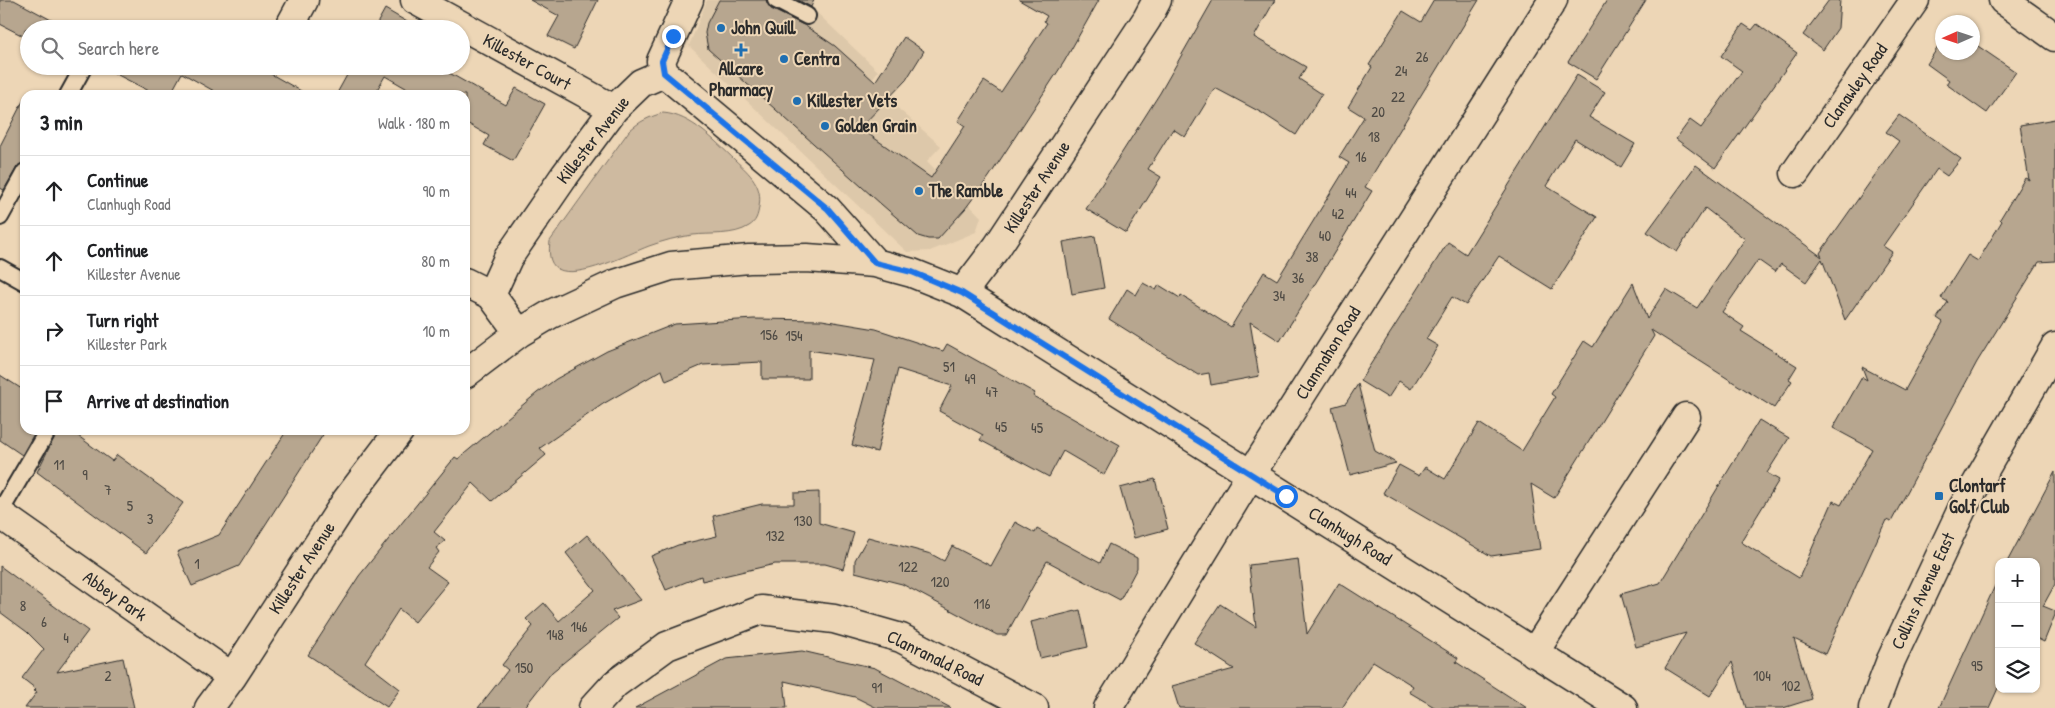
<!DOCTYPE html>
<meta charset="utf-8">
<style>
:root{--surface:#fff;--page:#f6f6f6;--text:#202124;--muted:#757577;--line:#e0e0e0}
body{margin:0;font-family:"Patrick Hand",sans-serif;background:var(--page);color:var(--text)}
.controls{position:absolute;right:15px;bottom:15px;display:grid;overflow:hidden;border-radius:10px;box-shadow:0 1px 4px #0004}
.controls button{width:45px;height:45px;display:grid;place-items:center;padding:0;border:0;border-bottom:1px solid var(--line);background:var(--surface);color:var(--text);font:25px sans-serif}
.compass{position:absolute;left:1935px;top:15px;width:45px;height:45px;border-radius:50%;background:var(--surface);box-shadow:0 1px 4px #0004;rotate:267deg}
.stop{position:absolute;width:15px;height:15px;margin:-11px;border:4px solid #1a73e8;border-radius:50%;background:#fff}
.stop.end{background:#1a73e8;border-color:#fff;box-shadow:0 1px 5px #0008}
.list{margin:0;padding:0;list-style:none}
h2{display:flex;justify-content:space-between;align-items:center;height:65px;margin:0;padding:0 20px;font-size:21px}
h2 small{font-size:16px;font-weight:400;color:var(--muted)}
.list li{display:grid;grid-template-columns:32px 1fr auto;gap:15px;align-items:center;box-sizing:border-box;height:70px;padding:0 20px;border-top:1px solid var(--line)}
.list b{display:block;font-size:19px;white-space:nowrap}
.list p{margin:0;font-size:16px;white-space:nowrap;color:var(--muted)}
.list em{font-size:16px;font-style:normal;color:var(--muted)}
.icon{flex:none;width:28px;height:28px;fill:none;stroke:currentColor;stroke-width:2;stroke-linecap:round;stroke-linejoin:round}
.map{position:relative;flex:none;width:2055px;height:708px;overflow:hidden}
.search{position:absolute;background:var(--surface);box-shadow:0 1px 4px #0004;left:20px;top:20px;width:450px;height:55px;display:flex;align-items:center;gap:12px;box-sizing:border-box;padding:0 18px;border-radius:28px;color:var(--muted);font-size:19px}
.panel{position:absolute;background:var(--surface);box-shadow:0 1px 4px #0004;left:20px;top:90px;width:450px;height:345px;border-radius:15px}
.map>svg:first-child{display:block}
.built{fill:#ddc8aa}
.green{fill:#cebaa0;stroke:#7c7266}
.building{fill:#b7a68f;stroke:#2b2b2b}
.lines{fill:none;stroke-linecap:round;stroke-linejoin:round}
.lane-casing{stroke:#2b2b2b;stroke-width:20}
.street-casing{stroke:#2b2b2b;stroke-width:31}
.secondary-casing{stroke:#2b2b2b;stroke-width:31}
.lane{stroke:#edd6b6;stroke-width:16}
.street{stroke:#edd6b6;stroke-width:28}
.secondary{stroke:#edd6b6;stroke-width:28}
.route{stroke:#1a73e8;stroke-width:6}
.poi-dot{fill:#1f6fb2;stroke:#edd6b6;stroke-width:2}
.labels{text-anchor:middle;stroke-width:4;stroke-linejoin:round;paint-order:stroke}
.number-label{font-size:15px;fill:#4e4a44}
.poi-label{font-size:18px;font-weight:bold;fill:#2b2b2b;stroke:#edd6b6;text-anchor:start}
.street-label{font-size:18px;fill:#2b2b2b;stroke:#edd6b6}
</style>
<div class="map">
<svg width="2055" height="708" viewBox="0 0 2055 708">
<rect width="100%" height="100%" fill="#edd6b6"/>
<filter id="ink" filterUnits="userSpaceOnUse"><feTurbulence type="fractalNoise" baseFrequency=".02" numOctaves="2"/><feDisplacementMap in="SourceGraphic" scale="10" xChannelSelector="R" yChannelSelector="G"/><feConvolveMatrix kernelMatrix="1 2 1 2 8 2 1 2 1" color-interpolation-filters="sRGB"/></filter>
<g filter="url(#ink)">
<path class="built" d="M707 0H798L814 10 878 71 869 83 941 146 927 161 981 217 976 232 930 251 907 252 689 46Z"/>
<path class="green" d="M663 113C691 115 715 141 735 160 750 174 763 185 759 207 758 215 756 222 749 226 734 236 710 233 693 235 677 237 663 241 649 246 628 254 578 280 558 269 548 263 549 251 550 241L629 131C640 121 649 117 663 113Z"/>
<path class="building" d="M0 0H14L68 29H25V37L0 24Z
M530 0H598L574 49 548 36 559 16Z
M719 0H766L771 9 804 25 835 46 875 82 904 37 924 51 906 80 860 128 931 178 965 126 958 121 984 81 1001 92 1047 23 1044 21 1047 16 1019 0H1099L1064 62 989 177 965 209 938 239H928L918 236 881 204 708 49 705 33 707 23Z
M798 0H814L811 7Z
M1213 0H1275L1254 37 1306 67 1299 79 1322 94 1296 135 1262 113 1215 88 1185 137 1173 129 1148 169 1161 177 1126 233 1086 209 1160 93Z
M1434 0H1479L1365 187 1372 191 1280 341 1250 322 1259 376 1211 385 1209 373 1198 375 1109 319 1127 289 1136 295 1143 283 1156 290 1159 285 1180 298 1181 295 1231 327 1264 272 1277 280 1349 163 1339 157 1364 117 1348 107 1372 67 1369 65 1403 11 1421 22Z
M1607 0H1646L1596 79 1568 62Z
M1829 0H1840L1838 28 1823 50 1803 35Z
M385 9 414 26 412 29H374Z
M1743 24 1752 30 1757 24 1797 53 1715 168 1676 139 1690 120 1701 128 1742 71 1721 56Z
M1942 41V52H1972V42L2016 72 1987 113 1946 84 1949 80 1927 64Z
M118 66H257L308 95H221L182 73 170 95H157L114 73Z
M352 66H437L506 105 516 88 545 104 513 161 484 145 489 136 465 122V95H418L385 76 374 95H336Z
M1577 75 1605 92 1589 117 1635 144 1621 167 1575 139 1546 186 1597 217 1552 289 1499 256 1466 305 1452 297 1426 339 1438 346 1411 389 1399 381 1388 398 1360 381 1448 242 1466 254Z
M25 97V162L17 167 4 190 0 188V146Z
M1899 115 1961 159 1947 176 1937 169 1883 246 1892 252 1845 320 1822 259 1806 282 1781 264 1775 272 1758 260 1722 312 1744 327 1741 331 1797 366 1789 379 1792 381 1774 408 1651 330 1654 336 1554 498 1531 484 1540 549 1491 556 1383 493 1399 465 1419 476 1425 467 1445 479 1479 423 1522 451 1555 397 1551 394 1584 341 1593 347 1633 283 1647 319 1666 289 1697 308 1745 239 1705 208 1677 252 1647 232 1696 165 1822 257 1820 253 1899 141 1886 132Z
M2055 119V261L2039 262 1977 362 1891 522 1886 520 1825 654 1794 639 1812 699 1783 708H1746L1732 662 1710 696 1665 668 1686 633 1636 647 1621 594 1660 583 1759 420 1789 438 1767 473 1779 480 1741 542 1799 578 1833 501 1841 505 1872 449 1833 428 1862 377 1867 380 1862 367 1905 390 1943 322 1937 318 1948 302 1941 298 1968 255 1978 261 2002 221 2000 219 2025 178 2029 180 2020 125Z
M1095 236 1104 288 1072 294 1063 242Z
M754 319 822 320 876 329 943 351 947 344 1035 393 1033 396 1120 445 1104 475 1063 451 1049 477 980 440 983 435 939 411 952 386 898 369 877 452 852 445 875 360 809 350V379H762V362L703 365 666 381 662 370 603 404 540 448 546 455 492 501 473 483 434 532 445 541 436 548 439 552 427 567 448 582 415 622 399 609 365 662 400 689 387 707 308 655 359 576 455 457 458 459 537 393 556 379 607 351 675 324Z
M0 375 25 391V430H36L22 455 0 440Z
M1358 384 1375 451 1396 463 1350 475 1332 407 1346 403Z
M58 430H70L112 461 117 455 183 503 146 553 37 472Z
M287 430H326L239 566 192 586 177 552 219 535Z
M2055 472V584L2043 606 2055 611V615L2044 642 2036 638V562H2007Z
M1155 479 1168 529 1134 538 1120 488Z
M819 492V523L854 533 843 569 825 564H775L702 581 701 576 666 590 651 556 678 545 717 536 713 516 762 504H794V493Z
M1015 522 1035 533 1037 529 1100 563 1109 544 1137 558V568L1120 600 1047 561 1006 635H997L902 584 855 572V560L868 537 931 554 944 561 952 546 991 566Z
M587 535 641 600 612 611 618 618 552 672 524 708H478L508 670 502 665 533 626 526 619 544 603 559 621 595 590 566 553Z
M1298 559 1307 634 1339 583 1458 658 1456 662 1527 708H1436L1409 692 1413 686 1373 661 1342 708H1179L1172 686 1234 669 1194 643 1220 604 1256 627 1249 565Z
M0 566 88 631 57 672 123 658 134 708H25L37 692 34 691 36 689 22 678 44 649 27 632 0 612Z
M1999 577V686L1989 708H1939Z
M1080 610 1088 647 1040 658 1031 622Z
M802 651 875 668 951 708H877L855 697 784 681 787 708H635L726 659Z"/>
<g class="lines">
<g class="lane-casing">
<path id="lane" d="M776 0 807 16
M68 95 84 66
M0 217 25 172
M0 268 25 282
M0 512 48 430"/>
</g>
<g class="street-casing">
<path id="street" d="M415 0 614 109
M2003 0 2055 37
M299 29 291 24 304 0
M664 73 827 209 875 263
M664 73 661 61 689 0
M1795 173 1915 0
M465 282 491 295
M962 293 997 247 1147 19 1157 0
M519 333 491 295 508 258 565 175 614 109 641 83 664 73
M465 374 519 333 551 314 615 284 671 266 749 259 807 258 875 263 912 273 962 293 1623 708
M0 514 232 677
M1534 653 1686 417
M209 708 232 677 346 501 400 430
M593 708 615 684 667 646 761 610 834 619 901 638 1034 708
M1108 708 1251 474 1553 0"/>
</g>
<g class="secondary-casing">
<path id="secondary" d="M1873 708 1891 660 1962 509 2055 347"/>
</g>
<use href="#lane" class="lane"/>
<use href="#street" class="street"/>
<use href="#secondary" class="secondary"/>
</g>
</g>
<g class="lines" filter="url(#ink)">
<path class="route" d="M673 36 662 61 664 73 828 209 875 263 912 272 962 293 1286 496"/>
</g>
<g class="poi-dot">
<circle cx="721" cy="28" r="5"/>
<path d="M738.5 42.5h5v5h5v5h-5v5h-5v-5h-5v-5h5z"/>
<circle cx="784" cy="59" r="5"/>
<circle cx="797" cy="101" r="5"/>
<circle cx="825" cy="126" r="5"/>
<circle cx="919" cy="191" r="5"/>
<rect x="1934" y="491" width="10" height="10" rx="2.5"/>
</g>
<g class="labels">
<g class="number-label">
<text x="1422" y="62">26</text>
<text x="1401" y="76">24</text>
<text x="1398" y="102">22</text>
<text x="1378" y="117">20</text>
<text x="1374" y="142">18</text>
<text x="1361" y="162">16</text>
<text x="1351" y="198">44</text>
<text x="1338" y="219">42</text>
<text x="1325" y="241">40</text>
<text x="1312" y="262">38</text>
<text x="1298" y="283">36</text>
<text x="1279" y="301">34</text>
<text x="769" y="340">156</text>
<text x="794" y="341">154</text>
<text x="949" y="372">51</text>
<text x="970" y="384">49</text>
<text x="992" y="397">47</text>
<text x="1001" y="432">45</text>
<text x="1037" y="433">45</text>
<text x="59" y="470">11</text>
<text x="85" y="480">9</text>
<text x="108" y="495">7</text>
<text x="130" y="511">5</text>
<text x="150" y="524">3</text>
<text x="803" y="526">130</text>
<text x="775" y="541">132</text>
<text x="197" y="569">1</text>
<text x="908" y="572">122</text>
<text x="940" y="587">120</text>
<text x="982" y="609">116</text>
<text x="23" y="611">8</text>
<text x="44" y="627">6</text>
<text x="579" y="632">146</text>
<text x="555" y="640">148</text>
<text x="66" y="643">4</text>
<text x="1977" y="671">95</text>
<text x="524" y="673">150</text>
<text x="108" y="681">2</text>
<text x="1762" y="681">104</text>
<text x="1791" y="691">102</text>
<text x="877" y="693">91</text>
</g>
<g class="poi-label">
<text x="731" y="34">John Quill</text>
<text x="794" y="65">Centra</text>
<text x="741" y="75" text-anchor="middle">Allcare<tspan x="741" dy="21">Pharmacy</tspan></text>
<text x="807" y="107">Killester Vets</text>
<text x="835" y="132">Golden Grain</text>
<text x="929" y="197">The Ramble</text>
<text x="1949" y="492">Clontarf<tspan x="1949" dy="21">Golf Club</tspan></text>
</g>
<g class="street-label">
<text transform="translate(527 62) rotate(29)" y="6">Killester Court</text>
<text transform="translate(1855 86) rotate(-55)" y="6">Clanawley Road</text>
<text transform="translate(593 140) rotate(-52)" y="6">Killester Avenue</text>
<text transform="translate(1037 187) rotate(-57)" y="6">Killester Avenue</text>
<text transform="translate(1328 353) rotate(-58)" y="6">Clanmahon Road</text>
<text transform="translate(1350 536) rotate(32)" y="6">Clanhugh Road</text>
<text transform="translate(302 568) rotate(-57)" y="6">Killester Avenue</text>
<text transform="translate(1923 591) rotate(-65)" y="6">Collins Avenue East</text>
<text transform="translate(115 596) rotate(35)" y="6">Abbey Park</text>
<text transform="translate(935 658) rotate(26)" y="6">Clanranald Road</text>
</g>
</g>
</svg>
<div class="controls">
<button>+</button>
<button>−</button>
<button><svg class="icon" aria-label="layers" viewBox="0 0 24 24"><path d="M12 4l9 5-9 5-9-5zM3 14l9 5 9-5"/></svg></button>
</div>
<svg class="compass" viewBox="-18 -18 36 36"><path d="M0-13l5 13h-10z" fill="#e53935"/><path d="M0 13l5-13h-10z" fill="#757577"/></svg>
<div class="stop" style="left:1286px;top:496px"></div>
<div class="stop end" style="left:673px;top:36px"></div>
<div class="search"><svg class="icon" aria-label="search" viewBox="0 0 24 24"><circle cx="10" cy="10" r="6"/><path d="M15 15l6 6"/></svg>Search here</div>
<section class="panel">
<h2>3 min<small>Walk · 180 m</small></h2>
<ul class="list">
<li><svg class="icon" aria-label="ahead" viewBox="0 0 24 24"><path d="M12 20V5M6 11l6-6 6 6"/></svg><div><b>Continue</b><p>Clanhugh Road</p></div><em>90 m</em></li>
<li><svg class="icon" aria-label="ahead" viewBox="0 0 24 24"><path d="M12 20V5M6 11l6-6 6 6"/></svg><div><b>Continue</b><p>Killester Avenue</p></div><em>80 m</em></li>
<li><svg class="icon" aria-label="right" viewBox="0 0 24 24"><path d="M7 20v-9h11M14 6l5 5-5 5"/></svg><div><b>Turn right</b><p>Killester Park</p></div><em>10 m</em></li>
<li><svg class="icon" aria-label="arrive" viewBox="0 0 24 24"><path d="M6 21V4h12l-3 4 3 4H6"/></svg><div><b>Arrive at destination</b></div></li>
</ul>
</section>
</div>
